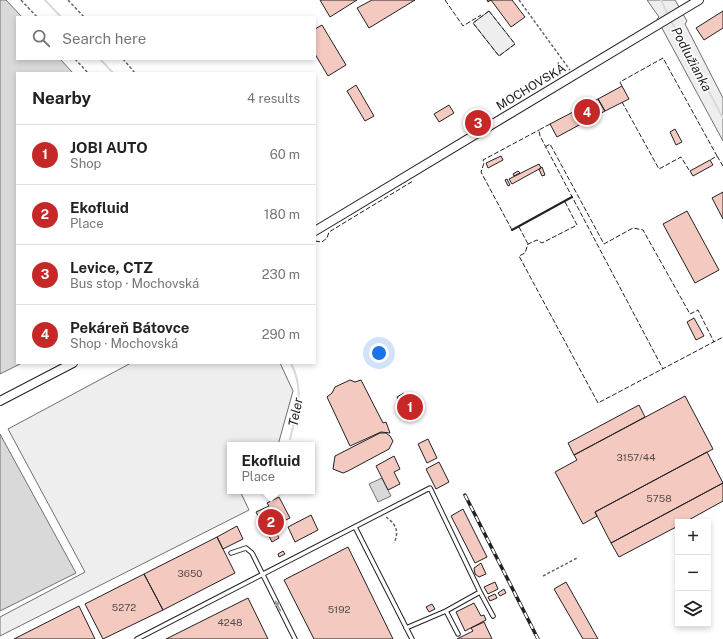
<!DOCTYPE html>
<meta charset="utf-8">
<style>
:root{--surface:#fff;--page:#f2f2f2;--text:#222;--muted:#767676;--line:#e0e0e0;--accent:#c62828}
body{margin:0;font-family:"Public Sans",sans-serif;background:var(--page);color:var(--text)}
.controls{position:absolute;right:12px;bottom:12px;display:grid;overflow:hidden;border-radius:0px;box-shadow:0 2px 6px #0003}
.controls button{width:36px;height:36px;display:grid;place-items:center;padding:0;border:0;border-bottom:1px solid var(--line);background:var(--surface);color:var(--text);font:20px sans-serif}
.you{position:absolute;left:379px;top:353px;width:14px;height:14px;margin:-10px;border:3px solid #fff;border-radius:50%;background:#1a73e8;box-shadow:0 0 0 6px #1a73e833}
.badge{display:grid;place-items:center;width:26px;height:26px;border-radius:50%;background:var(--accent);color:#fff;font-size:13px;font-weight:700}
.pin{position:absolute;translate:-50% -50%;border:2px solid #fff;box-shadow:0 1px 4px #0006}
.popup{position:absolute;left:227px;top:442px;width:88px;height:52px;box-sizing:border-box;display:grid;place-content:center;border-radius:0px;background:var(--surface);filter:drop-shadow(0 1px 3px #0005);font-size:13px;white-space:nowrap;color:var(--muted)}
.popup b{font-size:15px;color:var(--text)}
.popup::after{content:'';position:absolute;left:50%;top:100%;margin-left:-8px;border:8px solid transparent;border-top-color:var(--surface)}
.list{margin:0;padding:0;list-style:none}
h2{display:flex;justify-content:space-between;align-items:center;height:52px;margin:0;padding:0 16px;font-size:17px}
h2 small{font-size:13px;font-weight:400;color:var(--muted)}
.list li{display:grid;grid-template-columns:26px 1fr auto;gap:12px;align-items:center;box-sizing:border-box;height:60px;padding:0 16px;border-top:1px solid var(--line)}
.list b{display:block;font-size:15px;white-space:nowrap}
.list p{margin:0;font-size:13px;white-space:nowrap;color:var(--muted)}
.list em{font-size:13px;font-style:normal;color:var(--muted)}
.icon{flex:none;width:22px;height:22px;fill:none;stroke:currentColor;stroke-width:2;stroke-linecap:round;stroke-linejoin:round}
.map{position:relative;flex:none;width:723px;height:639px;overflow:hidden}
.search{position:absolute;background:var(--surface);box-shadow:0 2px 6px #0003;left:16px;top:16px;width:300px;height:44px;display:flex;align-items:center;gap:10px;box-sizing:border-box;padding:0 14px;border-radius:0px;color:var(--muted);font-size:15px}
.panel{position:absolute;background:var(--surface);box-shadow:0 2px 6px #0003;left:16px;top:72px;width:300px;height:292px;border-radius:0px}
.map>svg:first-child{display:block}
.green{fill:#eee;stroke:#6f6f6f}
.water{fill:#d9d9d9;stroke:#6f6f6f}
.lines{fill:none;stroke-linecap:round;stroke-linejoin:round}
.stream{stroke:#d9d9d9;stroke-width:2}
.building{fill:#f3c9c0;stroke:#222}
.service-casing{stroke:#222;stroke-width:5.5}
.tertiary-casing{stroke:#222;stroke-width:10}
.path{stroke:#646464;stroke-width:1.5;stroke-dasharray:3 2;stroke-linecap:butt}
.service{stroke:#fff;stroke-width:3.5}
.tertiary{stroke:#fff;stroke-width:8}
.rail-casing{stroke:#222;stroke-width:3.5}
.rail{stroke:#fff;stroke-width:2;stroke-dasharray:6;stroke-linecap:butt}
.fence{stroke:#222;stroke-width:1;stroke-dasharray:5 2;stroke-linecap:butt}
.wall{stroke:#222;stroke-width:2}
.oneway{fill:#9c9c9c}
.labels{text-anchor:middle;stroke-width:3;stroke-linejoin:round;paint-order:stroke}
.number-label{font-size:10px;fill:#564c4a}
.street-label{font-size:12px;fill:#222;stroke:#fff}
.water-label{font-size:13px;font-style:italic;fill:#222;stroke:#fff}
</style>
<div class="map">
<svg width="723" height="639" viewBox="0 0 723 639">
<rect width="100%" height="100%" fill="#fff"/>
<path class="green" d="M647 0H675L687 21 685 24 723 98V141L657 19 659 17Z
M489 11 515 44 499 56 473 23Z
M131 363H280L293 391 278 445H230V491H240L249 510 0 636V617L85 572 8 429Z"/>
<path class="water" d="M0 0H6L22 17H17V59H60L73 73H17V363H22L0 374Z
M0 434 76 573 0 611Z
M382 478 391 496 378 502 369 484Z"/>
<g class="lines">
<path class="stream" d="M45 0 61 17
M661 0 668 15
M670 19 723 118
M100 59 113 73
M290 439C297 410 305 392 291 363"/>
</g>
<path class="building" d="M320 0H357L330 17Z
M372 0H415L369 28 357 8Z
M487 0H512L525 17 511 27 491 0 488 2Z
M723 11V28L704 40 696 28Z
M322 25 346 65 328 76 315 54V29Z
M356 85 374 116 365 121 347 91Z
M622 86 629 99 605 111 598 99Z
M598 99 605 111 557 137 550 124Z
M449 105 454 113 439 122 434 114Z
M675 129 682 142 676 145 670 132Z
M501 156 503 160 488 168 486 163Z
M710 160 713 165 693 176 690 171Z
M539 164 541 168 512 184 509 179Z
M542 167 545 175 542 176 539 169Z
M518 171 520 173 514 176 513 174Z
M507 179 510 185 508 186 505 180Z
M723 192V219L712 198Z
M687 211 719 270 695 283 663 224Z
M694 318 704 336 696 340 687 322Z
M350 380 355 382 361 380 383 423 386 422 390 433 381 432 350 446 327 397 332 393 335 387Z
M404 393 416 417 409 421 397 397Z
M685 396 713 449 595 512 597 516 583 524 555 472 577 460 574 455Z
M639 405 645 417 574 455 568 443Z
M380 433H386L390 436 393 441 389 449 348 471 343 473 333 469 335 456Z
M428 439 437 458 427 463 418 444Z
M707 452 723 483 611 543 595 512Z
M394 456 400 469 394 472 400 484 388 490 376 466Z
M439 462 449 482 436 489 426 469Z
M723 483V501L685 522H678V526L619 557 611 543Z
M279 497 290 518 273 526 279 538 272 542 256 512 269 506 267 503Z
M463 509 487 557 475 563 451 516Z
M311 515 318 530 295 542 288 527Z
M237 526 243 539 223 549 217 537Z
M217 537 235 573 163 610 144 574Z
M348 547 393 639H314L284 580Z
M283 551 285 554 279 557 278 554Z
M481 563 486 574 479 577 475 574 474 568Z
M144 574 163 610 103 639 85 604Z
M495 582 498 589 488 594 484 587Z
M566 582 598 639H583L554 589Z
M504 589 506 593 500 596 498 593Z
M495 594 497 598 490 601 488 597Z
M248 598 268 639H166Z
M474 603 481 616 484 615 486 620 465 631 456 612Z
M432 604 435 609 429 612 426 607Z
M79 606 95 639H14Z
M484 622 492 639H457L473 631 471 628Z"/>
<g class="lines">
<g class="service-casing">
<path id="service" d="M355 527 412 639
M231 553 246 548 252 553 295 639
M446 611 480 592 493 616
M406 628 446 611 458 634
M137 639 430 488 480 592"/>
</g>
<g class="tertiary-casing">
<path id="tertiary" d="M315 231 699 0
M0 401 73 363"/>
</g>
<path class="path" d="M21 0 37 17
M68 0 84 17
M519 0 570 70
M75 59 88 73
M123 59 135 73
M386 517C397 525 399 532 394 543
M543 576 577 558"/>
<use href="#service" class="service"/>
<use href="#tertiary" class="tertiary"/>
<g class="rail-casing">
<path id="rail" d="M465 495 538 639"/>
</g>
<use href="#rail" class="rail"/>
<path class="fence" d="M445 0 463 26 481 15
M489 11 515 44 499 56 473 23Z
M622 86 620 82 663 58 717 156 710 160
M622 102 659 169 681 157 689 170
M550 124 539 130 540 136 663 369
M545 147 550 144 604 244 633 228 643 230 690 314 698 310 714 342
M717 156 723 166
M565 202 577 225 542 243 537 240 528 244 525 253 519 256 598 403 723 337
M519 227 528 244
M512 230 481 172 484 163 483 160 539 130
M315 241 322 242 327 238 329 232 413 181"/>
<path class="wall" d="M512 230 572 197"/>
</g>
<defs><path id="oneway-solid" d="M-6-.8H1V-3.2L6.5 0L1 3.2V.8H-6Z"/></defs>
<use class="oneway" href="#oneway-solid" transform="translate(278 606) rotate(-117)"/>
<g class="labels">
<g class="number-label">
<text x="636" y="461">3157/44</text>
<text x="659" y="502">5758</text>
<text x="190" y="577">3650</text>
<text x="124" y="611">5272</text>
<text x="339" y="613">5192</text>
<text x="230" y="626">4248</text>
</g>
<g class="street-label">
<text transform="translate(531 87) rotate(-31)" y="4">MOCHOVSKÁ</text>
</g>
<g class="water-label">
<text transform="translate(692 59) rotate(62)" y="5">Podlužianka</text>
<text transform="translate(295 412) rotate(-79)" y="5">Teler</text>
</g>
</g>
</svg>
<div class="controls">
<button>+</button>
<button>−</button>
<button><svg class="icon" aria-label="layers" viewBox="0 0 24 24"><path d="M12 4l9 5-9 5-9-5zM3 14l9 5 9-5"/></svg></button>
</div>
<div class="you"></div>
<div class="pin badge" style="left:410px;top:407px">1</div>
<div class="pin badge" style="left:271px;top:522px">2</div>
<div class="popup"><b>Ekofluid</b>Place</div>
<div class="pin badge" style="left:478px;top:123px">3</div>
<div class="pin badge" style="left:587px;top:112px">4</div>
<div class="search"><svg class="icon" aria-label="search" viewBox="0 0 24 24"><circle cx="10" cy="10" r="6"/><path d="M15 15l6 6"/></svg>Search here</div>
<section class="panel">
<h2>Nearby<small>4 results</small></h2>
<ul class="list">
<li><span class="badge">1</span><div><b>JOBI AUTO</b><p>Shop</p></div><em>60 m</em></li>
<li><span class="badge">2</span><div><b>Ekofluid</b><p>Place</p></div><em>180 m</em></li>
<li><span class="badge">3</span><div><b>Levice, CTZ</b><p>Bus stop · Mochovská</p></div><em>230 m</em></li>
<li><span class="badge">4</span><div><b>Pekáreň Bátovce</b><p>Shop · Mochovská</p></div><em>290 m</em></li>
</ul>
</section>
</div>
